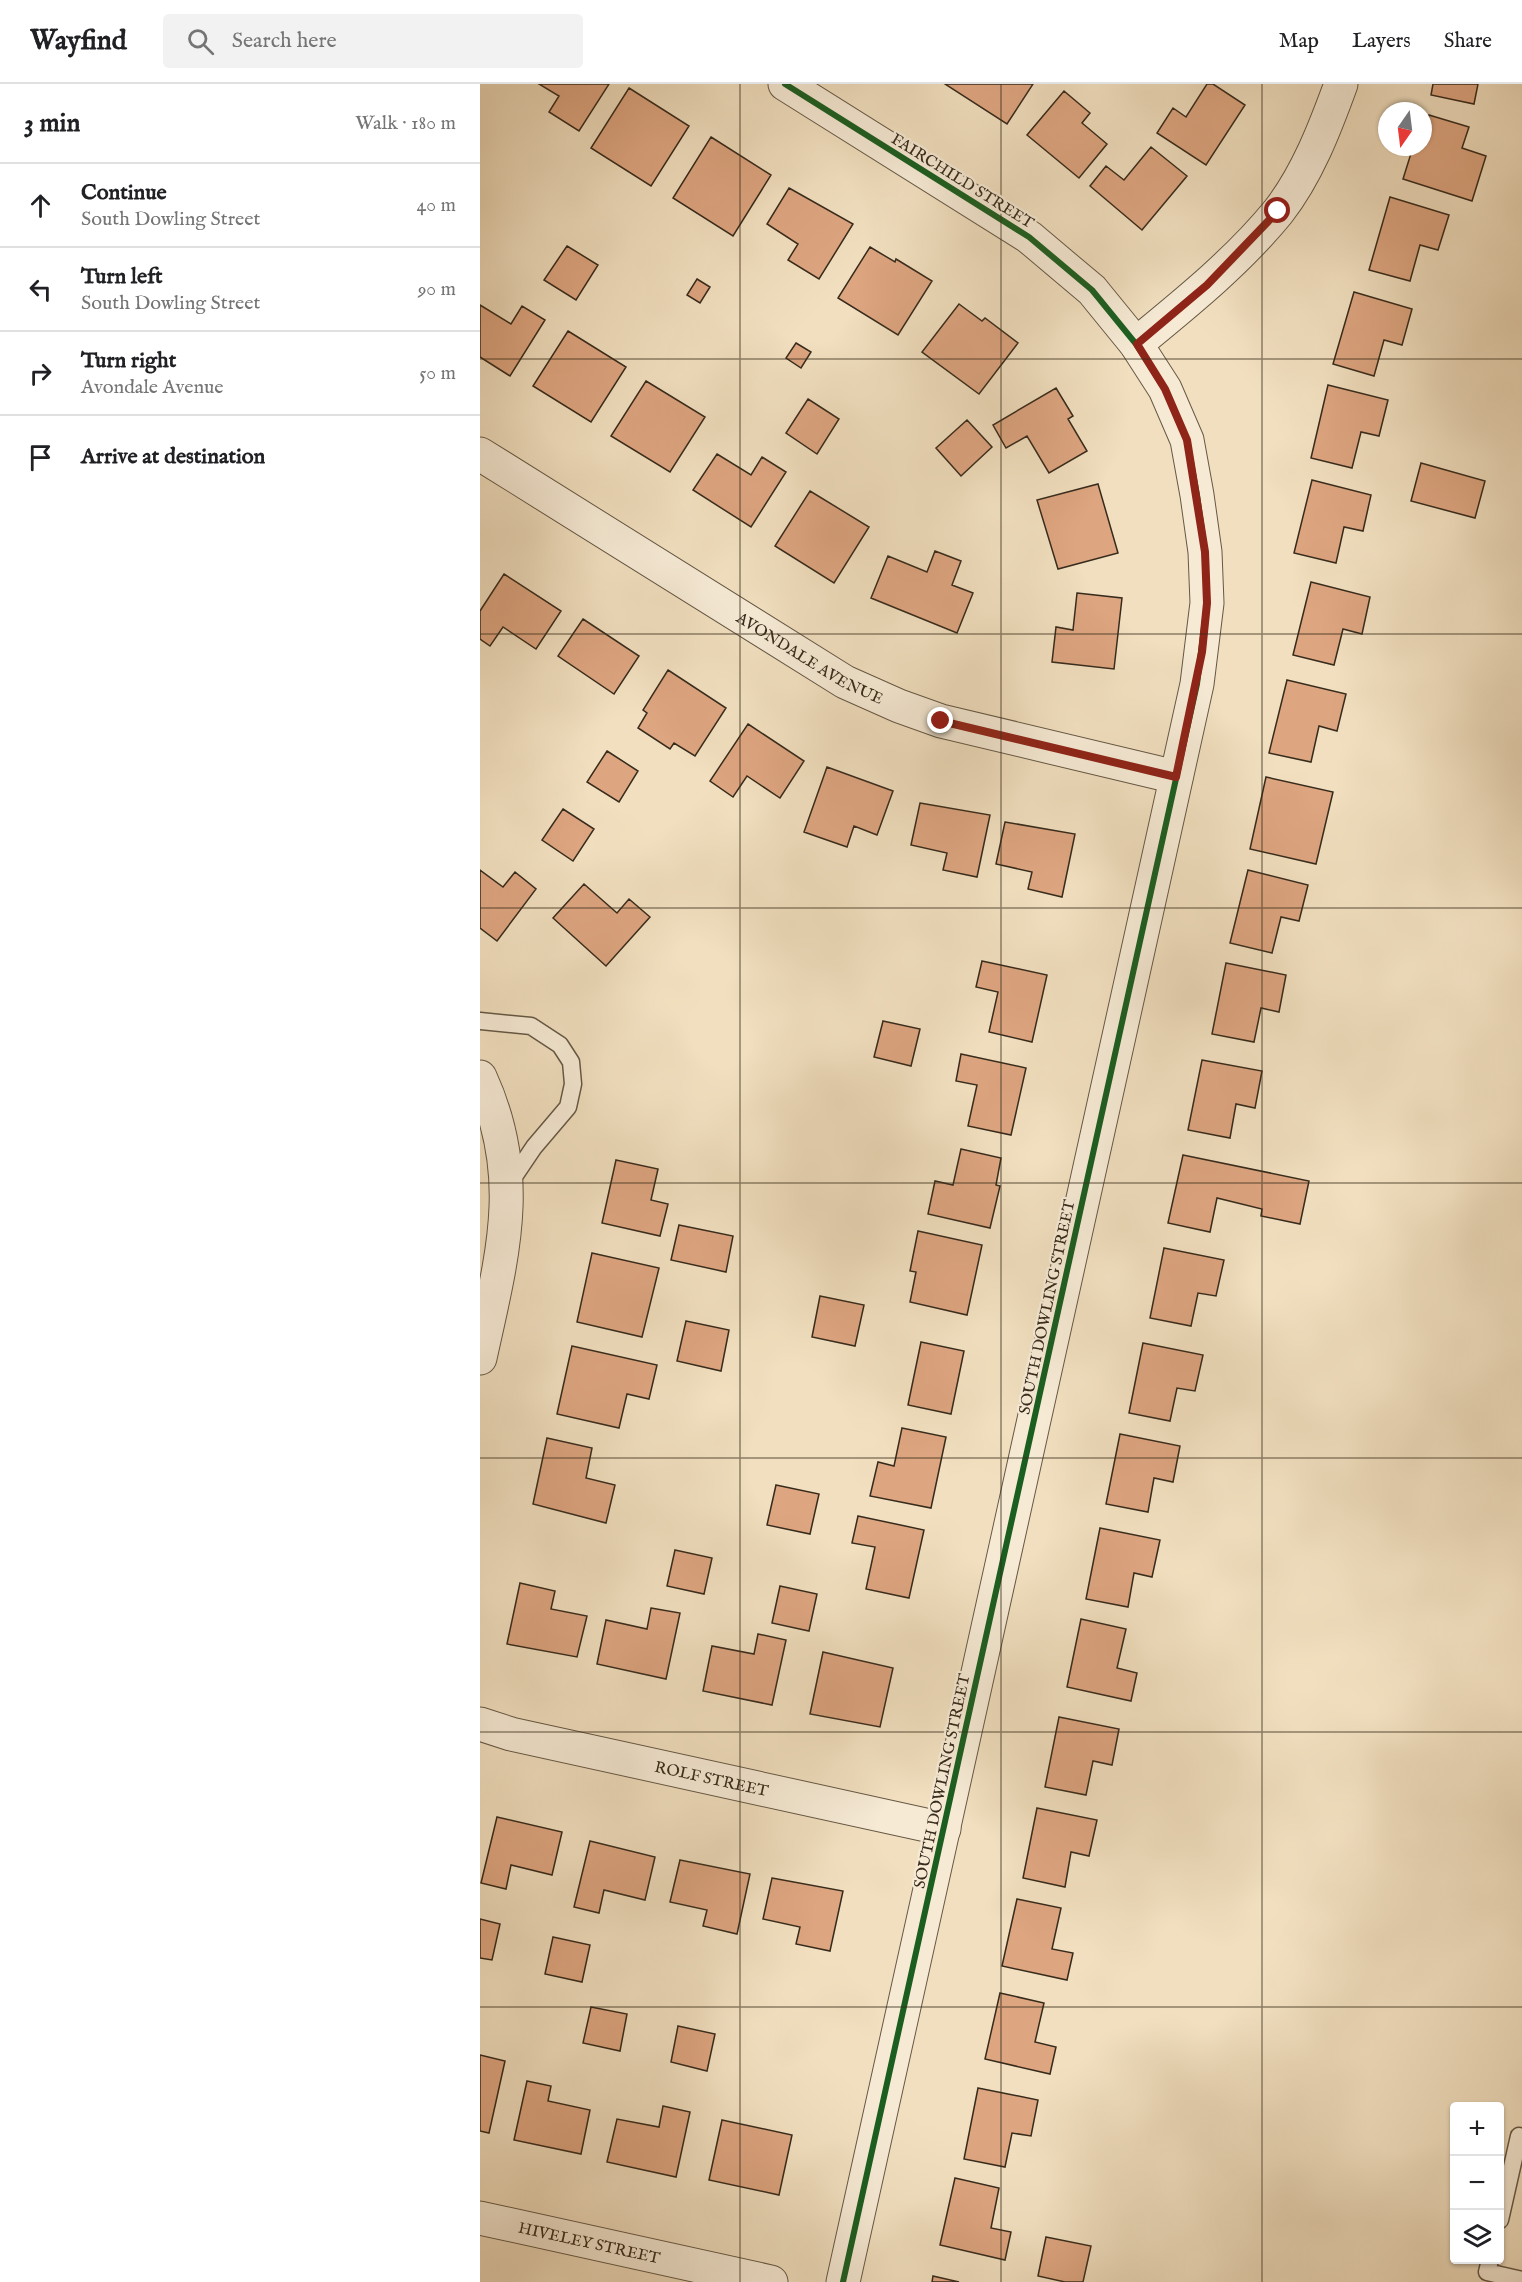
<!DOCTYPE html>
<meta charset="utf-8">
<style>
:root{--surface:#fff;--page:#f2f2f2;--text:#202124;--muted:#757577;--line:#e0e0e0}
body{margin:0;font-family:"IM FELL English",serif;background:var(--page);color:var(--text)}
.controls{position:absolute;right:18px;bottom:18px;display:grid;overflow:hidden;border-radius:6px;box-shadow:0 2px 4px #0004}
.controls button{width:54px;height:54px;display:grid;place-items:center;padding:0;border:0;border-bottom:2px solid var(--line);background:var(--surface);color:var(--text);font:30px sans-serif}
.compass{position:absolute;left:898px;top:18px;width:54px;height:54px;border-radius:50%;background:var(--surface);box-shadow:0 2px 4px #0004;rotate:194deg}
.stop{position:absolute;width:18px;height:18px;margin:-14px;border:4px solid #8f2418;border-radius:50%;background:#fff}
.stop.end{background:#8f2418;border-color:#fff;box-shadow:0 2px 6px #0008}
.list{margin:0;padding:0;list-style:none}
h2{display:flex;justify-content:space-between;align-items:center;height:78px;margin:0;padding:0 24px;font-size:26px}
h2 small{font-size:20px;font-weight:400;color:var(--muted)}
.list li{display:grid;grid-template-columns:39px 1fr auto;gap:18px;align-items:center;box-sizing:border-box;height:84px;padding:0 24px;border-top:2px solid var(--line)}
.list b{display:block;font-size:22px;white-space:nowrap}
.list p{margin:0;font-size:20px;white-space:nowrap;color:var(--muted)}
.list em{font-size:20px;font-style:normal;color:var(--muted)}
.icon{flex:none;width:33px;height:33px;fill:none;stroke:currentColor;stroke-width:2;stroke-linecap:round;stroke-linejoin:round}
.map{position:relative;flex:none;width:1042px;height:2198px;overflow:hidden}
header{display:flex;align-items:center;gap:36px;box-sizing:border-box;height:84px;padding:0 30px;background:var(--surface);border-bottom:2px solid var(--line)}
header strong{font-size:28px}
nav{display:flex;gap:33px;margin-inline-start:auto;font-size:21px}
.search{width:420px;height:54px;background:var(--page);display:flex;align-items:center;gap:15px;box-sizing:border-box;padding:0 21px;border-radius:6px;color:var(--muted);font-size:22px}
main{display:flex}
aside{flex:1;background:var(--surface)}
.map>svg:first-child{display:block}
.building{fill:#dda580;stroke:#372b1c;stroke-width:1.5}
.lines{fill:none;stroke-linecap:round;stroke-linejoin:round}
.lane-casing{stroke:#665845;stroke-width:19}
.street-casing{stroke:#665845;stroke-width:35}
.lane{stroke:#f6ead5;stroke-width:16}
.street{stroke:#f6ead5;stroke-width:33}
.cycleway-casing{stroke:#f6ead5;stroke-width:10}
.cycleway{stroke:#1b5e20;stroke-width:6}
.route{stroke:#8f2418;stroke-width:8}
.grid{fill:none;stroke:#372b1c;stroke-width:1.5;stroke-opacity:0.55}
.labels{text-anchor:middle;stroke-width:4.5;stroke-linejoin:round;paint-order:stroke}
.street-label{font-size:16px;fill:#372b1c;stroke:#f6ead5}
</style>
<header>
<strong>Wayfind</strong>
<div class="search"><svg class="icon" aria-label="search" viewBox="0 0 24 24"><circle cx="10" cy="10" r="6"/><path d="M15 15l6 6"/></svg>Search here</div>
<nav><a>Map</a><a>Layers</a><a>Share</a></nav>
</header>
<main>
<aside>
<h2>3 min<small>Walk · 180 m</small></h2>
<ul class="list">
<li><svg class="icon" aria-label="ahead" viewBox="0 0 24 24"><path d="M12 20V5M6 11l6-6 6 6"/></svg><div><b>Continue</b><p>South Dowling Street</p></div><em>40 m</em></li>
<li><svg class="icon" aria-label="left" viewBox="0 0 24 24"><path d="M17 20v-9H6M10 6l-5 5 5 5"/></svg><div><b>Turn left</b><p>South Dowling Street</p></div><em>90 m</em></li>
<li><svg class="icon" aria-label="right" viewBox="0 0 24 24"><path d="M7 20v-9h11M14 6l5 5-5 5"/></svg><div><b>Turn right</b><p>Avondale Avenue</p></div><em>50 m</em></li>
<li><svg class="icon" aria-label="arrive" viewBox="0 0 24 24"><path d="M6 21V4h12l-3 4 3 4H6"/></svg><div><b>Arrive at destination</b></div></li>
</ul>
</aside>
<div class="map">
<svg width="1042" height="2198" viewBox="0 0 1042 2198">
<rect width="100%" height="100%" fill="#f1dfbf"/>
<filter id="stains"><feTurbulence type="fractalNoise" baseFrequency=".00333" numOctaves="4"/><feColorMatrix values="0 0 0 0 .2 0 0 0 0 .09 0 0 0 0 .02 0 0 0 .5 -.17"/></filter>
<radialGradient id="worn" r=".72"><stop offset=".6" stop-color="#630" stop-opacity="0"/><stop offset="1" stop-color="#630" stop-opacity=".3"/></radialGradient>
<path class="building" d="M59 0H129L99 47 69 28 79 12Z
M465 0H553L527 40Z
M727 0H733L765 21 726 81 677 49 693 24 706 33Z
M953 0H998L994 20 951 11Z
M149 4 209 42 171 102 111 64Z
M584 7 610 29 602 39 627 60 599 94 547 51Z
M949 31 989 43 982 64 1006 72 992 117 923 95 933 63H943V49Z
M231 53 291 91 253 152 193 114Z
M671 63 707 92 662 146 610 102 626 82 644 96Z
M309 104 373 140 339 195 308 176 318 160 287 140Z
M910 113 969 131 958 166 940 161 930 197 889 186Z
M87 162 118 181 96 216 64 196Z
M390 163 415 178 416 175 452 197 418 251 358 214Z
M217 195 230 203 220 219 207 211Z
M874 208 932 225 922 261 904 256 894 292 853 280Z
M479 220 502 237 505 234 538 259 499 310 442 268Z
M0 221 31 240 42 222 65 236 30 292 0 273Z
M88 247 146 283 111 338 53 302Z
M316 259 331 268 321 284 306 274Z
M166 297 225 333 190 388 131 352Z
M848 301 908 316 899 352 881 348 872 384 831 374Z
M576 304 593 332 588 335 607 367 569 389 547 352 526 364 513 341Z
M328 315 359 335 337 370 306 349Z
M487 336 512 363 481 392 456 364Z
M237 370 271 391 282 373 306 388 271 443 213 406Z
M941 379 1005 397 995 434 931 417Z
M832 396 891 411 883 447 864 443 856 479 814 469Z
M618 400 638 469 578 485 557 416Z
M330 407 389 443 354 499 295 462Z
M455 467 481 477 472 501 493 509 477 549 391 514 408 472 447 488Z
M24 490 81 527 56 565 23 543 10 562 0 555V527Z
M831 498 890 513 882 550 863 545 854 581 813 571Z
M597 509 642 514 634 585 572 578 576 543 593 546Z
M103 535 159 572 134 610 78 572Z
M188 586 246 624 215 672 194 659 190 665 158 644 167 629 163 626Z
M807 596 866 610 857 647 839 642 831 678 789 669Z
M268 640 324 677 300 714 267 692 253 713 230 697Z
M127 667 158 687 139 718 107 698Z
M347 683 413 707 397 751 374 742 367 763 324 748Z
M786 693 853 708 836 780 770 765Z
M440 719 510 731 497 793 463 786 467 769 431 761Z
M83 725 114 745 93 777 62 756Z
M525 738 595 750 582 813 548 805 552 788 516 780Z
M0 786 23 803 35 788 56 805 17 857 0 844Z
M768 786 828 801 819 837 801 833 792 869 750 859Z
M104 800 137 829 149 815 170 833 126 882 73 834Z
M502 877 567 891 552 958 509 948 518 908 496 903Z
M746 879 806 891 799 928 781 924 774 958 732 950Z
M403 937 440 945 431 982 394 973Z
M481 970 546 984 531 1051 488 1042 497 1001 476 997Z
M722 976 782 987 775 1024 756 1020 750 1054 708 1046Z
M481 1065 521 1074 516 1101 520 1102 510 1144 448 1130 455 1097 473 1101Z
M703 1071 829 1097 820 1140 781 1132 782 1125 737 1114 730 1148 688 1139Z
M136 1076 178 1085 171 1116 188 1120 180 1152 122 1139Z
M199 1141 253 1152 246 1188 191 1176Z
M438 1147 502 1161 487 1231 430 1218 436 1188 430 1187Z
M684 1164 744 1176 736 1212 718 1209 711 1242 670 1234Z
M112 1169 179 1184 162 1253 97 1238Z
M340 1212 384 1221 375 1262 332 1253Z
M206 1237 249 1246 241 1287 197 1277Z
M441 1258 484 1267 471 1330 428 1321Z
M663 1259 723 1271 715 1307 697 1304 690 1337 649 1329Z
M92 1262 177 1281 169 1315 147 1310 139 1344 77 1330Z
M422 1344 466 1353 451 1424 390 1412 398 1378 414 1382Z
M640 1350 700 1362 693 1398 674 1394 668 1428 626 1420Z
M67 1354 112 1364 106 1394 135 1401 126 1439 53 1420Z
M296 1401 339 1410 330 1450 287 1441Z
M378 1432 444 1446 429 1514 386 1505 395 1463 372 1459Z
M620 1444 680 1456 672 1493 654 1489 648 1523 606 1515Z
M195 1466 232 1474 224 1510 187 1502Z
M40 1499 75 1507 71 1525 107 1532 97 1573 27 1560Z
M300 1502 337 1510 329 1547 292 1539Z
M171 1524 200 1529 186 1595 117 1580 126 1536 167 1545Z
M601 1535 646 1545 637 1584 657 1589 651 1617 587 1603Z
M278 1550 306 1556 292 1621 223 1607 232 1562 274 1570Z
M343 1568 413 1584 400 1643 330 1630Z
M579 1633 639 1645 632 1681 613 1677 606 1711 565 1703Z
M557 1724 617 1736 609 1772 591 1768 585 1803 543 1794Z
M17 1733 82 1748 72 1791 31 1781 26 1805 1 1799Z
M110 1757 175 1773 165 1816 124 1806 119 1829 94 1823Z
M200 1776 270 1790 257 1850 223 1842 227 1826 190 1818Z
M292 1794 363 1807 350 1867 316 1860 320 1843 283 1835Z
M537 1815 581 1824 572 1865 593 1869 587 1896 522 1882Z
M0 1835 20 1840 12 1876 0 1874Z
M73 1853 110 1861 102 1898 65 1890Z
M520 1909 564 1919 555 1958 576 1963 570 1990 505 1975Z
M111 1923 147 1930 140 1967 103 1959Z
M198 1942 235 1950 227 1987 191 1978Z
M0 1971 25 1977 9 2049 0 2047Z
M47 1997 71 2002 68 2017 110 2026 101 2070 34 2056Z
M498 2004 558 2016 551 2052 532 2049 525 2083 484 2075Z
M183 2022 210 2028 196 2093 127 2078 137 2035 179 2043Z
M242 2036 312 2051 299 2111 229 2096Z
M475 2094 519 2104 511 2144 531 2148 525 2176 460 2161Z
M566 2153 611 2162 603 2198H585L558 2192Z
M453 2192 479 2198H452Z"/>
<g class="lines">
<g class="lane-casing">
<path id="lane" d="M0 937 51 942 80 961 91 978 93 1000 88 1023 54 1063 29 1100
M1020 2136 1039 2052 1042 2053
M1010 2176 1007 2188 1042 2196"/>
</g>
<g class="street-casing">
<g id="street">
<path d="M305 0 549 153 612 206 656 260 685 305 707 356 717 411 725 468 727 519 717 600 363 2198"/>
<path d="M656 260C706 219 757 178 798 128 827 91 845 44 861 0"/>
<path id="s1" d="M0 370 365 598 419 622 461 637 696 693"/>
<path d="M0 993C46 1093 22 1173 0 1274"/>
<path id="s2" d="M0 1640 31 1650 464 1745"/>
<path id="s3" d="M0 2134 291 2198"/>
</g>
</g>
<use href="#lane" class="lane"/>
<use href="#street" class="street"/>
<g class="cycleway-casing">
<path id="cycleway" d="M305 0 549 153 612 206 656 260 685 305 707 356 717 411 725 468 727 519 717 600 363 2198"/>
</g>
<use href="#cycleway" class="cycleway"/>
</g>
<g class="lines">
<path class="route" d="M461 637 696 693 722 568 727 519 725 468 707 356 685 305 657 260 727 201 798 127"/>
</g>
<path class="grid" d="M260 0V2198M521 0V2198M782 0V2198M0 275H1042M0 550H1042M0 824H1042M0 1099H1042M0 1374H1042M0 1648H1042M0 1923H1042"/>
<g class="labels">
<g class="street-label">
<text transform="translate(483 96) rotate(32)" y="6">FAIRCHILD STREET</text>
<text dy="6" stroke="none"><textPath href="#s1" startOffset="388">AVONDALE AVENUE</textPath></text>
<text transform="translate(566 1223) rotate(-78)" y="6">SOUTH DOWLING STREET</text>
<text dy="6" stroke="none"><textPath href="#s2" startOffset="238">ROLF STREET</textPath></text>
<text transform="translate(461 1697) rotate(-78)" y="6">SOUTH DOWLING STREET</text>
<text dy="6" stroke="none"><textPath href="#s3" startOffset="112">HIVELEY STREET</textPath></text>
</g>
</g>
<rect width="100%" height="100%" filter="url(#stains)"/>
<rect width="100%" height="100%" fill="url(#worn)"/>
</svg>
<div class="controls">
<button>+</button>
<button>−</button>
<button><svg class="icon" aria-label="layers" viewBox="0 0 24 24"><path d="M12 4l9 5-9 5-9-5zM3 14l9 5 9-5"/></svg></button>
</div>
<svg class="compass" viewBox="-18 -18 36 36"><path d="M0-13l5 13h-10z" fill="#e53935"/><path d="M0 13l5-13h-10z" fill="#757577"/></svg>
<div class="stop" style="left:798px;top:127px"></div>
<div class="stop end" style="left:461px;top:637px"></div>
</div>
</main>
